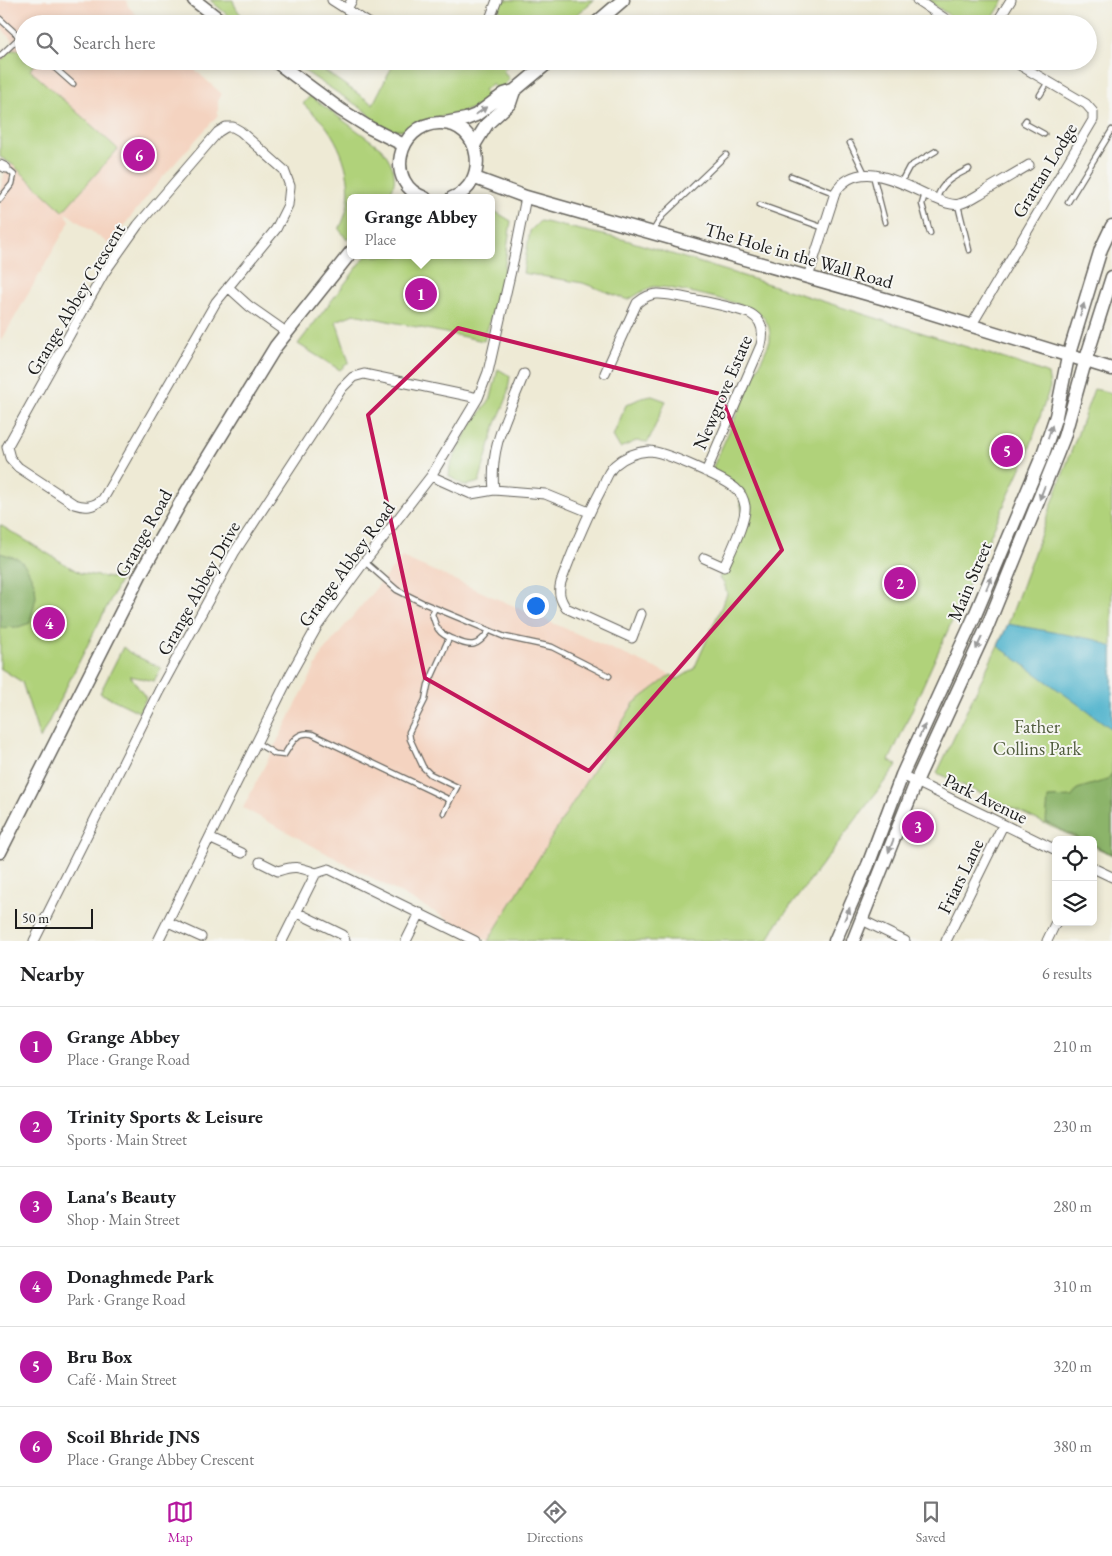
<!DOCTYPE html>
<meta charset="utf-8">
<style>
:root{--surface:#fff;--page:#f6f6f6;--text:#202124;--muted:#757577;--line:#e0e0e0;--accent:#b5179e}
body{margin:0;font-family:"EB Garamond",serif;background:var(--page);color:var(--text)}
.controls{position:absolute;right:15px;bottom:15px;display:grid;overflow:hidden;border-radius:8px;box-shadow:0 2px 8px #0003}
.controls button{width:45px;height:45px;display:grid;place-items:center;padding:0;border:0;border-bottom:1px solid var(--line);background:var(--surface);color:var(--text);font:25px sans-serif}
.scale{position:absolute;left:15px;bottom:12px;width:78px;box-sizing:border-box;padding-left:5px;border:2px solid #1c1c1c;border-top:0;font-size:14px;line-height:18px;white-space:nowrap;color:#1c1c1c;-webkit-text-stroke:4px #f6f6f2;paint-order:stroke}
.you{position:absolute;left:535px;top:605px;width:18px;height:18px;margin:-12px;border:4px solid #fff;border-radius:50%;background:#1a73e8;box-shadow:0 0 0 8px #1a73e833}
.badge{display:grid;place-items:center;width:32px;height:32px;border-radius:50%;background:var(--accent);color:#fff;font-size:16px;font-weight:700}
.pin{position:absolute;translate:-50% -50%;border:2px solid #fff;box-shadow:0 1px 5px #0006}
.popup{position:absolute;left:347px;top:194px;width:148px;height:65px;box-sizing:border-box;display:grid;place-content:center;border-radius:8px;background:var(--surface);filter:drop-shadow(0 1px 4px #0005);font-size:16px;white-space:nowrap;color:var(--muted)}
.popup b{font-size:19px;color:var(--text)}
.popup::after{content:'';position:absolute;left:50%;top:100%;margin-left:-10px;border:10px solid transparent;border-top-color:var(--surface)}
.list{margin:0;padding:0;list-style:none}
h2{display:flex;justify-content:space-between;align-items:center;height:65px;margin:0;padding:0 20px;font-size:21px}
h2 small{font-size:16px;font-weight:400;color:var(--muted)}
.list li{display:grid;grid-template-columns:32px 1fr auto;gap:15px;align-items:center;box-sizing:border-box;height:80px;padding:0 20px;border-top:1px solid var(--line)}
.list b{display:block;font-size:19px;white-space:nowrap}
.list p{margin:0;font-size:16px;white-space:nowrap;color:var(--muted)}
.list em{font-size:16px;font-style:normal;color:var(--muted)}
.icon{flex:none;width:28px;height:28px;fill:none;stroke:currentColor;stroke-width:2;stroke-linecap:round;stroke-linejoin:round}
.map{position:relative;flex:none;width:1112px;height:941px;overflow:hidden}
.search{position:absolute;background:var(--surface);box-shadow:0 2px 8px #0003;left:15px;right:15px;top:15px;height:55px;display:flex;align-items:center;gap:12px;box-sizing:border-box;padding:0 18px;border-radius:28px;color:var(--muted);font-size:19px}
.sheet{height:545px;background:var(--surface)}
nav{display:flex;justify-content:space-around;align-items:center;box-sizing:border-box;height:70px;border-top:1px solid var(--line);background:var(--surface);font-size:14px;color:var(--muted)}
nav a{display:grid;justify-items:center;gap:2px}
nav .on{color:var(--accent)}
.map>svg:first-child{display:block}
.built{fill:#f4d3c0}
.green{fill:#b0d27a;stroke:#66774b}
.forest{fill:#8cb46a;stroke:#546843}
.water{fill:#4db2cc;stroke:#346774}
.lines{fill:none;stroke-linecap:round;stroke-linejoin:round}
.lane-casing{stroke:#66645d;stroke-width:7}
.street-casing{stroke:#66645d;stroke-width:11}
.secondary-casing{stroke:#66645d;stroke-width:15}
.lane{stroke:#fff;stroke-width:4.5}
.street{stroke:#fff;stroke-width:9}
.secondary{stroke:#fff;stroke-width:12}
.oneway{fill:#999}
.marked{fill:none;stroke:#c2185b;stroke-width:4;stroke-linejoin:round}
.labels{text-anchor:middle;stroke-width:4;stroke-linejoin:round;paint-order:stroke}
.street-label{font-size:19px;fill:#1c1c1c;stroke:#f6f6f2}
.park-label{font-size:19px;fill:#505c3d;stroke:#f6f6f2}
</style>
<div class="map">
<svg width="1112" height="941" viewBox="0 0 1112 941">
<rect width="100%" height="100%" fill="#f6f6f2"/>
<filter id="ink" filterUnits="userSpaceOnUse"><feTurbulence type="fractalNoise" baseFrequency=".02" numOctaves="2"/><feDisplacementMap in="SourceGraphic" scale="10" xChannelSelector="R" yChannelSelector="G"/><feConvolveMatrix kernelMatrix="1 2 1 2 8 2 1 2 1" color-interpolation-filters="sRGB"/></filter>
<filter id="wash" filterUnits="userSpaceOnUse"><feTurbulence type="fractalNoise" baseFrequency=".0096" numOctaves="4" result="noise"/><feDisplacementMap in="SourceGraphic" scale="20" xChannelSelector="R" yChannelSelector="G"/><feGaussianBlur stdDeviation="1.12" result="paint"/><feColorMatrix in="noise" values="0 0 0 0 0 0 0 0 0 0 0 0 0 0 0 0 0 1.4 0 .05"/><feComposite in="paint" operator="in"/></filter>
<g filter="url(#wash)">
<rect width="100%" height="100%" fill="#eeead5"/>
<path class="built" d="M0 0H126L128 6 145 24H24V61H185L222 94 218 101V115L161 179 109 244 65 212 70 221 0 343V191L6 168 12 165 0 157V58L14 43 0 26Z
M402 557 671 675 634 703 488 941 243 808 323 652Z"/>
<path class="green" d="M210 0H233C236 12 244 18 253 24H238Z
M501 0H594L566 24H503L506 17 498 8Z
M927 0H1004L989 24H962Z
M12 50H19L24 52V61H32L35 64 30 70 118 149 63 211 13 165 0 157V62Z
M289 61H310L373 104 395 61H513L503 70 509 79 499 92 492 84 484 90 489 99 479 106 459 113 425 120 403 130H391L374 121 367 112Z
M310 96 381 148C394 164 401 182 386 198H351V235L347 240 339 229C357 198 348 158 328 129 322 120 311 112 303 104Z
M491 210 496 212 511 221 504 271 484 341 354 314 336 321 349 362 340 370 298 344 366 256 491 255Z
M540 221 626 240 740 275 1030 367 1048 374 1050 387 1029 450 889 761 897 765 774 928 768 941H488L634 703 671 675 678 679 694 669 727 594 724 582 719 579 744 519 737 486 711 471 770 341C771 328 767 318 756 311 746 304 663 284 652 287 644 290 635 296 628 300L583 283 523 273 530 231Z
M498 369 510 376 507 398 495 426 479 482 465 486 449 476 450 466 466 433 491 398Z
M1094 389 1112 393V855L1093 846V840H1080L937 773 1008 624Z
M652 396 666 401 648 442 636 441 620 448 613 436 626 405 641 398Z
M0 525 80 573 111 578 124 573 40 739 22 682 0 668Z
M123 647 130 653 161 668 154 681 130 676 146 698 139 712 100 693Z"/>
<path class="forest" d="M0 553 19 559 27 568 35 585 36 597 30 623 18 627 0 628Z
M1112 773V854L1093 845V840H1083L1046 822 1048 798 1072 797 1077 789 1107 780Z"/>
<path class="water" d="M1008 624 1097 640 1112 648V729L998 646Z"/>
</g>
<g filter="url(#ink)">
<g class="lines">
<g class="lane-casing">
<path id="lane" d="M0 19 24 41
M0 56 20 37
M47 61 73 84
M1040 95 1048 82
M1026 120 1024 123 1044 134
M850 143 865 174
M873 175 885 222
M791 176 834 193
M901 182 909 167 936 151
M925 194 922 204 930 233
M0 199 12 184 14 175 6 168
M937 199C941 182 955 176 969 169
M1068 202 1112 130
M760 205 824 228
M958 205 969 250
M653 231 662 216 726 155
M365 562 397 590 423 603 505 637 552 647 609 676
M435 608 432 614C434 619 435 625 438 629 442 635 449 638 455 640 472 648 478 646 489 631
M449 638 428 685 425 700 409 732 410 739 423 767 430 774 457 787 450 800
M257 743 275 754 284 755C292 743 296 731 312 734L450 800 444 813"/>
</g>
<g class="street-casing">
<path id="street" d="M332 0 370 24
M917 0 953 24
M347 9 352 0
M488 24 497 0
M996 24 1011 0
M226 127H233L240 131 284 170 290 186 288 205 276 229 216 302 103 499C93 507 86 508 74 504L18 467 10 458 7 447 104 273 138 225 218 132Z
M0 165 6 168
M808 277 835 193C858 155 904 185 934 198 941 201 951 206 959 204 968 202 976 196 983 192 998 183 1014 174 1029 165
M228 287 249 306 286 332
M971 326 1093 120V112L1086 104 1013 61
M605 373 637 303C643 298 649 294 657 294 669 293 742 309 751 314 763 321 764 333 761 345L706 472
M431 476 471 494 494 490 545 494 589 512
M494 490C489 444 509 414 524 374
M641 614 632 638 566 608C560 599 558 593 561 582 573 550 586 518 602 488 605 480 609 470 615 465 625 456 636 452 649 451 663 451 726 479 736 489 741 493 744 500 745 506 747 520 730 553 724 567L704 558
M902 775 1056 850
M209 838 242 853
M260 862 278 871C295 865 299 867 316 873
M1093 868 1112 877
M296 912 343 935 345 941
M862 920 905 941
M168 922 201 937
M34 941 159 691 234 553 342 388 353 377 364 374 478 398
M158 941 290 675 318 625 359 569 431 476 478 398 488 372 515 253 526 197
M282 941 316 873 329 869 475 941
M406 941 420 913
M946 941 1003 825
M1047 941 1056 922"/>
</g>
<g class="secondary-casing">
<path id="secondary" d="M194 0 225 24
M595 24 623 0
M275 61 341 110 370 128 404 145
M445 123 466 119 476 115 504 94 514 91 550 61
M474 145 487 124 510 103 514 91
M475 178 526 197 885 299 1112 369
M425 198C384 184 397 124 439 123 482 121 491 184 452 198
M0 852 141 573 186 493 276 346 351 252
M835 941 868 865 902 775 973 620 1043 454 1056 416 1068 357 1101 249 1112 226
M853 941 919 775 988 625 1056 457 1064 437 1085 362 1112 277"/>
</g>
<use href="#lane" class="lane"/>
<use href="#street" class="street"/>
<use href="#secondary" class="secondary"/>
</g>
<defs><path id="oneway-solid" d="M-6-.8H1V-3.2L6.5 0L1 3.2V.8H-6Z" transform="scale(1.25)"/></defs>
<g class="oneway">
<use href="#oneway-solid" transform="translate(481 111) rotate(-35)"/>
<use href="#oneway-solid" transform="translate(1082 310) rotate(-73)"/>
<use href="#oneway-solid" transform="translate(1050 432) rotate(-72)"/>
<use href="#oneway-solid" transform="translate(1042 493) rotate(111)"/>
<use href="#oneway-solid" transform="translate(989 583) rotate(-67)"/>
<use href="#oneway-solid" transform="translate(979 643) rotate(115)"/>
<use href="#oneway-solid" transform="translate(922 731) rotate(-65)"/>
<use href="#oneway-solid" transform="translate(891 846) rotate(111)"/>
<use href="#oneway-solid" transform="translate(847 914) rotate(-67)"/>
</g>
</g>
<path class="marked" d="M458 328 720 394 782 550 589 771 425 678 368 415Z"/>
<g class="labels">
<g class="street-label">
<text transform="translate(1044 170) rotate(-59)" y="7">Grattan Lodge</text>
<text transform="translate(799 255) rotate(16)" y="7">The Hole in the Wall Road</text>
<text transform="translate(75 299) rotate(-59)" y="7">Grange Abbey Crescent</text>
<text transform="translate(722 392) rotate(-67)" y="7">Newgrove Estate</text>
<text transform="translate(143 533) rotate(-61)" y="7">Grange Road</text>
<text transform="translate(346 564) rotate(-54)" y="7">Grange Abbey Road</text>
<text transform="translate(969 581) rotate(-67)" y="7">Main Street</text>
<text transform="translate(198 588) rotate(-61)" y="7">Grange Abbey Drive</text>
<text transform="translate(986 798) rotate(26)" y="7">Park Avenue</text>
<text transform="translate(960 876) rotate(-64)" y="7">Friars Lane</text>
</g>
<g class="park-label">
<text x="1037" y="733">Father<tspan x="1037" dy="22">Collins Park</tspan></text>
</g>
</g>
</svg>
<div class="controls">
<button><svg class="icon" aria-label="locate" viewBox="0 0 24 24"><circle cx="12" cy="12" r="6"/><path d="M12 2v4M12 18v4M2 12h4M18 12h4"/></svg></button>
<button><svg class="icon" aria-label="layers" viewBox="0 0 24 24"><path d="M12 4l9 5-9 5-9-5zM3 14l9 5 9-5"/></svg></button>
</div>
<div class="scale">50 m</div>
<div class="you"></div>
<div class="pin badge" style="left:421px;top:294px">1</div>
<div class="popup"><b>Grange Abbey</b>Place</div>
<div class="pin badge" style="left:900px;top:583px">2</div>
<div class="pin badge" style="left:918px;top:827px">3</div>
<div class="pin badge" style="left:49px;top:623px">4</div>
<div class="pin badge" style="left:1007px;top:451px">5</div>
<div class="pin badge" style="left:139px;top:155px">6</div>
<div class="search"><svg class="icon" aria-label="search" viewBox="0 0 24 24"><circle cx="10" cy="10" r="6"/><path d="M15 15l6 6"/></svg>Search here</div>
</div>
<section class="sheet">
<h2>Nearby<small>6 results</small></h2>
<ul class="list">
<li><span class="badge">1</span><div><b>Grange Abbey</b><p>Place · Grange Road</p></div><em>210 m</em></li>
<li><span class="badge">2</span><div><b>Trinity Sports &amp; Leisure</b><p>Sports · Main Street</p></div><em>230 m</em></li>
<li><span class="badge">3</span><div><b>Lana's Beauty</b><p>Shop · Main Street</p></div><em>280 m</em></li>
<li><span class="badge">4</span><div><b>Donaghmede Park</b><p>Park · Grange Road</p></div><em>310 m</em></li>
<li><span class="badge">5</span><div><b>Bru Box</b><p>Café · Main Street</p></div><em>320 m</em></li>
<li><span class="badge">6</span><div><b>Scoil Bhride JNS</b><p>Place · Grange Abbey Crescent</p></div><em>380 m</em></li>
</ul>
</section>
<nav>
<a class="on"><svg class="icon" aria-label="map" viewBox="0 0 24 24"><path d="M3 6l6-2 6 2 6-2v14l-6 2-6-2-6 2zM9 4v14M15 6v14"/></svg>Map</a>
<a><svg class="icon" aria-label="directions" viewBox="0 0 24 24"><path d="M12 3l9 9-9 9-9-9zM9 14v-3h6M13 9l2 2-2 2"/></svg>Directions</a>
<a><svg class="icon" aria-label="saved" viewBox="0 0 24 24"><path d="M7 4h10v16l-5-4-5 4z"/></svg>Saved</a>
</nav>
